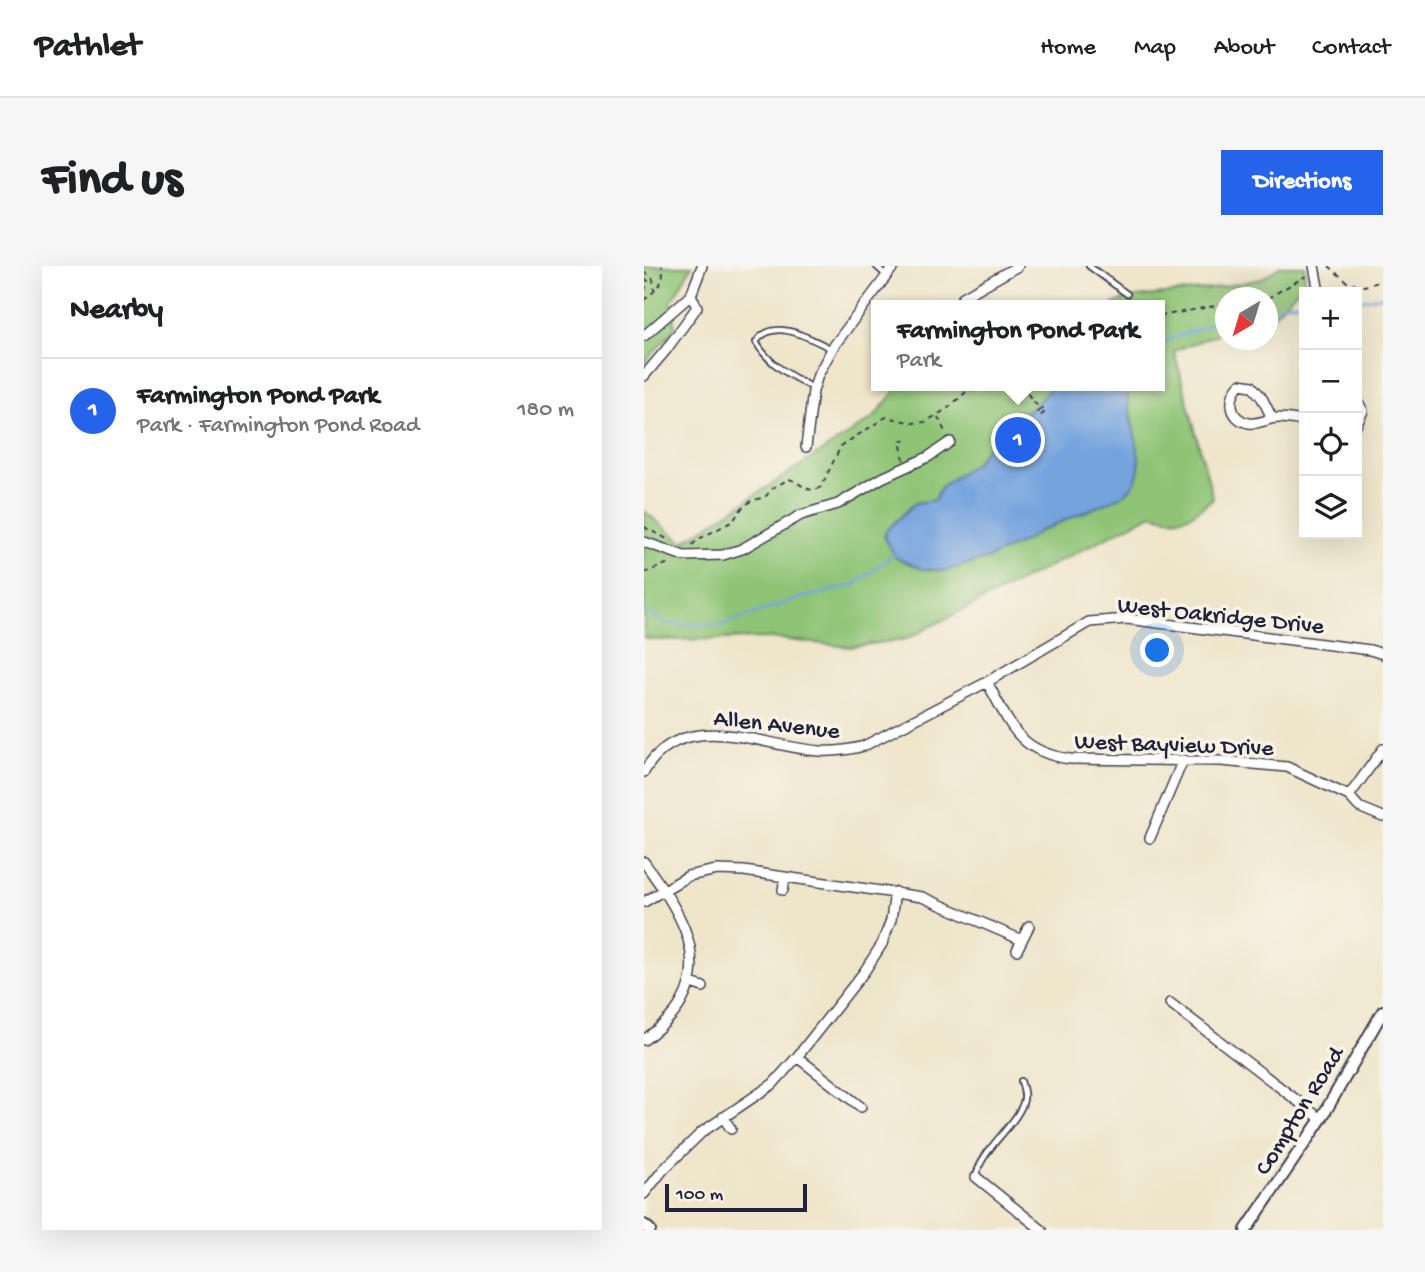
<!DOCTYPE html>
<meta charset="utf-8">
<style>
:root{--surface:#fff;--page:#f6f6f6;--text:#202124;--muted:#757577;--line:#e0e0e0;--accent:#2563eb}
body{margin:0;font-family:"Gochi Hand",sans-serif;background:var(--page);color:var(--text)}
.controls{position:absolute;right:21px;top:21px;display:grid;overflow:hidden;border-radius:0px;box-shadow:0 7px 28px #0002}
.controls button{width:63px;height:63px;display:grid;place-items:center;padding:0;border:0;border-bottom:2px solid var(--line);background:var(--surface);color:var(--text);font:35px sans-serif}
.compass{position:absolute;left:571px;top:21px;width:63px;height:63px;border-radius:50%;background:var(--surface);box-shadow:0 7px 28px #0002;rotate:218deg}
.scale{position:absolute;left:21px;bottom:18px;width:142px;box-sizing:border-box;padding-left:7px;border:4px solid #22223b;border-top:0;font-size:19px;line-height:24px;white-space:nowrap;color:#22223b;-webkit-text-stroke:5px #f7f3e8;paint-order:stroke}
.you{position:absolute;left:514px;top:385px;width:24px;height:24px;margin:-18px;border:5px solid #fff;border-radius:50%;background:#1a73e8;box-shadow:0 0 0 10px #1a73e833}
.badge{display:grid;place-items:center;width:46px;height:46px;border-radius:50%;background:var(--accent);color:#fff;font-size:23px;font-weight:700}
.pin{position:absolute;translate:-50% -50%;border:4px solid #fff;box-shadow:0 2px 7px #0006}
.popup{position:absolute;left:227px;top:34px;width:294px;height:91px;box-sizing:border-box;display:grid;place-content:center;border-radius:0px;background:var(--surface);filter:drop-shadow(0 2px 5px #0005);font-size:23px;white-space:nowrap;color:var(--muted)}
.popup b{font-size:26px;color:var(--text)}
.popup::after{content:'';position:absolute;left:50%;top:100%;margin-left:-14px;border:14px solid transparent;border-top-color:var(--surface)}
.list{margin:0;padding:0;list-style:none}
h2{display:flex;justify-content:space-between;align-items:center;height:91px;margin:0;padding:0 28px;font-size:30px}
h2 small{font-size:23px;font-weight:400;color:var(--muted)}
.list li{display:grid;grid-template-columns:46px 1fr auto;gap:21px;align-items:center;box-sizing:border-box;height:105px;padding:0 28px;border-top:2px solid var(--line)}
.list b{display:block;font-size:26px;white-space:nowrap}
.list p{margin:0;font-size:23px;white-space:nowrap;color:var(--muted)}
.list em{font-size:23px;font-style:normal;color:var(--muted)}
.icon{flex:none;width:38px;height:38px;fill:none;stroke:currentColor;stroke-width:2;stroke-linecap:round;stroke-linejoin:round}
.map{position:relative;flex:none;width:739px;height:964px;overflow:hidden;border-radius:0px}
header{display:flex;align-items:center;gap:42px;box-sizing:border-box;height:98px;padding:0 35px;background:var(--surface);border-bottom:2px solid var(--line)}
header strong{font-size:33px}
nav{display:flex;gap:38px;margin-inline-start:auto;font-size:24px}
.intro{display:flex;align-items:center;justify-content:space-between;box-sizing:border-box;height:168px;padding:0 42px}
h1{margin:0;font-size:49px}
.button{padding:18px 32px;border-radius:0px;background:var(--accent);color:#fff;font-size:24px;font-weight:700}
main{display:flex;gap:42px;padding:0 42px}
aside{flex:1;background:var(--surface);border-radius:0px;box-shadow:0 7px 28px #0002}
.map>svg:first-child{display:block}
.green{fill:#8fc476;stroke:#587358;stroke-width:2}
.water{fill:#74a3de;stroke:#4b628c;stroke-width:2}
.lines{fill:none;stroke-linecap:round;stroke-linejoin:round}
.stream{stroke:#74a3de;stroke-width:2.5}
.service-casing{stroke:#413f50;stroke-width:8}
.minor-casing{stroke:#413f50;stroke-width:12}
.tertiary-casing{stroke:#413f50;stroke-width:14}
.path{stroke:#413f50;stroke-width:2;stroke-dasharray:5 5;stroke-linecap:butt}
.service{stroke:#fff;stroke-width:4.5}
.minor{stroke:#fff;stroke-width:9}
.tertiary{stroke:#fff;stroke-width:10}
.labels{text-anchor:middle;stroke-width:7;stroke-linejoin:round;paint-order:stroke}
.street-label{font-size:24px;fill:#22223b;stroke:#f7f3e8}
</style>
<header>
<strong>Pathlet</strong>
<nav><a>Home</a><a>Map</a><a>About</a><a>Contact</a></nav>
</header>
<div class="intro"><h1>Find us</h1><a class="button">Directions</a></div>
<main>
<aside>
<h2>Nearby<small></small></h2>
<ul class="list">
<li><span class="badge">1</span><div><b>Farmington Pond Park</b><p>Park · Farmington Pond Road</p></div><em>180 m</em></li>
</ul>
</aside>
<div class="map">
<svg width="739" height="964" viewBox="0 0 739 964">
<rect width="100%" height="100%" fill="#f7f3e8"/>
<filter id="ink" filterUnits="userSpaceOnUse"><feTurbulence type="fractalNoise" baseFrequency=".0143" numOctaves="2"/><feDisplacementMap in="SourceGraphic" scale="14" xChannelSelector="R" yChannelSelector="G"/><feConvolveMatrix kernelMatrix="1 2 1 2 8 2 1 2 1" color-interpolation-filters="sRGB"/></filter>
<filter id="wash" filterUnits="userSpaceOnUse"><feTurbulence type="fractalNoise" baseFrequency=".00686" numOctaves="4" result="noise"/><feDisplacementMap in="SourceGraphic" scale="28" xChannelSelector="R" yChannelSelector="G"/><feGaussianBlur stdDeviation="1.57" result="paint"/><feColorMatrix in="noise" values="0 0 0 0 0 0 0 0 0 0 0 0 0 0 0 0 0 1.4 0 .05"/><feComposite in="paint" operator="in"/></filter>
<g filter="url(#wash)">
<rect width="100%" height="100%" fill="#efe5ca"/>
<path class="green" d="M0 0H48L27 36 31 62 0 97Z
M637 0H661L660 17 630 49 624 51V32H582L581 65 530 85 569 232C548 251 537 258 508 248L262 373 206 381 126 372 12 374 0 372V245L39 276 229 152 255 120H516V39H467L483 32 568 23 617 13Z"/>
<path class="water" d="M410 120H486C474 146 519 207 476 231L396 265 381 275 345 292 300 305 278 303 252 292 240 271 242 265 271 237 291 234 297 221 331 197 370 148 375 145 378 147C392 144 397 128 410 120Z"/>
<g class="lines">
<path class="stream" d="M713 35 739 30
M624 43 645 37H660
M516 77 582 53
M0 345 24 358 76 359 156 332 210 319 250 288"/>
</g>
</g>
<g filter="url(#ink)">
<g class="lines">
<g class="service-casing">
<path id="service" d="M232 0 242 9
M445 0 483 28
M169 122C147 110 125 99 112 76 130 50 167 73 188 83
M332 911C337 883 371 861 379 837 382 829 379 822 377 815"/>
</g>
<g class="minor-casing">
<path id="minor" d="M670 0 675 26
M319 31 374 0
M0 70 47 29 58 0
M0 110 22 84 53 41 47 29
M713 134 719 145 713 158
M628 152 618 132 608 120 596 118C584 131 584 153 605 157 614 158 619 155 627 153 636 150 650 154 660 155
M162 181 169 125 174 109 189 81 250 0
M0 276 40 290 79 289 98 283 157 249 194 238 238 212 284 191 306 176
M343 416C366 458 374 486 426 493L577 495 643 501 705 530 715 541 739 551
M0 506C38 439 119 481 176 485 192 486 205 484 220 480L343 416 445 356 483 353 726 384 739 388
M705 530 739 483
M506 572 539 494
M0 596C28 635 66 686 38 735 30 751 14 763 0 774
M139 624 141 611
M0 636 44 610 73 604 100 605 278 631 378 674
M373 684 385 660
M47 717 59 721
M526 737 677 853
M153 791 217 841
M79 851 87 863
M332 911 398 964
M0 928 19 904 58 866 129 818 153 791 220 706 238 678 247 654 251 626"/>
</g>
<g class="tertiary-casing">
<path id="tertiary" d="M0 959 6 964
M602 964 677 853 739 745"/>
</g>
<path class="path" d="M685 0 703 16 720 20 739 15
M0 6 9 13 10 24
M0 13 4 15 0 27
M624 32 662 10
M0 34C12 24 22 16 18 0
M516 50 582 38
M377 120 396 143 393 146 396 150 401 146 398 142 396 143
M294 151 302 168
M260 194 256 175 266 174
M0 261 27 275
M48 279 55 273 89 255 98 242 107 235 121 231 129 222 145 213C158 217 164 229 177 221L197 180 242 151 269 157 281 156 303 143 322 126 341 120
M0 307 27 296"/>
<use href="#service" class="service"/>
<use href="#minor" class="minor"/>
<use href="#tertiary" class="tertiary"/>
</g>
</g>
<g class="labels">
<g class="street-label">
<text transform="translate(577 348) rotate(6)" y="8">West Oakridge Drive</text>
<text transform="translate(133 457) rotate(6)" y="8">Allen Avenue</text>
<text transform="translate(530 477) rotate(2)" y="8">West Bayview Drive</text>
<text transform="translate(654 844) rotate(-58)" y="8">Compton Road</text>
</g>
</g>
</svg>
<div class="controls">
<button>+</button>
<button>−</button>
<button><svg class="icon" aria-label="locate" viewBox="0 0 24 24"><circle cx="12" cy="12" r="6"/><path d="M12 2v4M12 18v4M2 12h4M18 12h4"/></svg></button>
<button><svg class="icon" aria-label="layers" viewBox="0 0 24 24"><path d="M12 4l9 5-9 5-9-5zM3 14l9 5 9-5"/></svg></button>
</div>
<svg class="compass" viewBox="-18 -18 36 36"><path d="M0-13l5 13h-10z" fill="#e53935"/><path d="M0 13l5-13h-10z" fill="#757577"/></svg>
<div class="scale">100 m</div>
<div class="you"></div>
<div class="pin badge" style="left:374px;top:174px">1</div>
<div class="popup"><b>Farmington Pond Park</b>Park</div>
</div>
</main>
